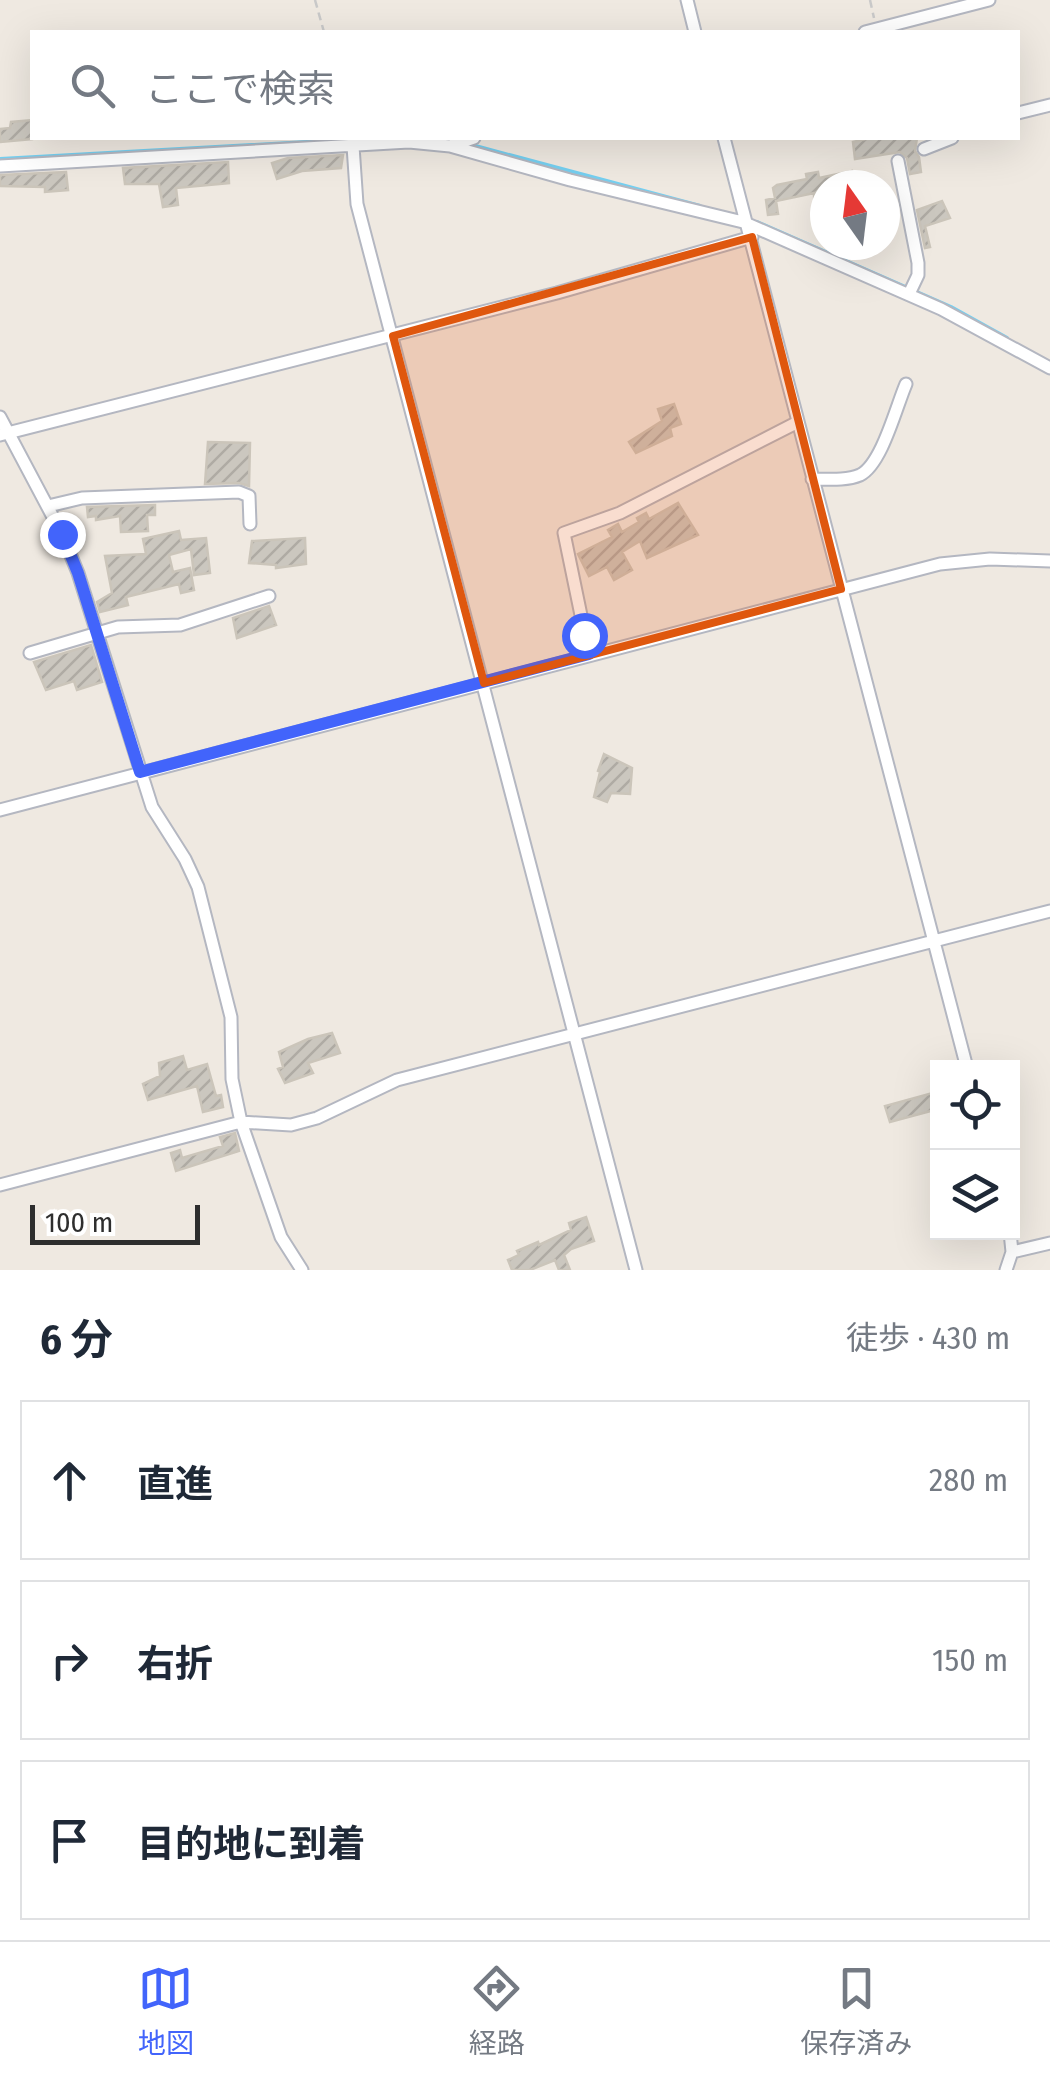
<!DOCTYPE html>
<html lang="ja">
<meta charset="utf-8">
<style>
:root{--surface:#fff;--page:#f2f2f3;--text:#1f2937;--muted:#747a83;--line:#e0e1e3;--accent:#4264fb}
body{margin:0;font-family:"Fira Sans Condensed","Noto Sans JP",sans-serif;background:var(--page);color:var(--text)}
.controls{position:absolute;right:30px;bottom:30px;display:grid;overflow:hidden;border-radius:0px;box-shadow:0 10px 40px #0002}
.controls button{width:90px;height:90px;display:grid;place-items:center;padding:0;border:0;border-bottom:2px solid var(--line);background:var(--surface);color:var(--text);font:50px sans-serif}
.compass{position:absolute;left:810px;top:170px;width:90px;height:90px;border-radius:50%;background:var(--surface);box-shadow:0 10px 40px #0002;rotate:346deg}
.scale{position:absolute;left:30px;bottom:25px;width:170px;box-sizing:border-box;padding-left:10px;border:5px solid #2e2e2e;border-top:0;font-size:28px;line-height:35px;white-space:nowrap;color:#2e2e2e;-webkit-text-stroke:8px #fff;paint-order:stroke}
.stop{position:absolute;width:30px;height:30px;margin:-22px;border:8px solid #4264fb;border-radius:50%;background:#fff}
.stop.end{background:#4264fb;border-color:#fff;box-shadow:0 2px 10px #0008}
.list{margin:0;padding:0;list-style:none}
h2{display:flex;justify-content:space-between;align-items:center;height:130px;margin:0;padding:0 40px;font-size:42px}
h2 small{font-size:32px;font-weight:400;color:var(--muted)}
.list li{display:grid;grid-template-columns:65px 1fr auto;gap:30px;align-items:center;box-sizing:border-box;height:160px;margin:0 20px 20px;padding:0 20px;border:2px solid var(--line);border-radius:0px}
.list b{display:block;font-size:38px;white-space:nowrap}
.list em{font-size:32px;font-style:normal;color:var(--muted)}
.icon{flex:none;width:55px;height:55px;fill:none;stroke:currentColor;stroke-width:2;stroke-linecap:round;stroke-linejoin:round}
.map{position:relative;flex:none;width:1050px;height:1270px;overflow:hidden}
.search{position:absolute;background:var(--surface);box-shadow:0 10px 40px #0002;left:30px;right:30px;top:30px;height:110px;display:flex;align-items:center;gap:25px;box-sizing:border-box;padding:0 35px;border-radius:0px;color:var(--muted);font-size:38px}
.sheet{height:670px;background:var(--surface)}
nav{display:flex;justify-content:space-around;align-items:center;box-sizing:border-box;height:140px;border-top:2px solid var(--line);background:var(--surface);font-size:28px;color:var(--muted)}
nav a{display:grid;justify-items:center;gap:5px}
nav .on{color:var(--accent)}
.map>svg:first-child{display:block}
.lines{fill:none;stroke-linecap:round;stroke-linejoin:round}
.stream{stroke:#75cff0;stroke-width:4}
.building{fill:url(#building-hatch);stroke:#cbc5ba;stroke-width:2.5}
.minor-casing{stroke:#b4b7c1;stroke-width:15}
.path{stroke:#c9c9c9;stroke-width:2.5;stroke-dasharray:8 5;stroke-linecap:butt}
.minor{stroke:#fff;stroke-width:11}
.route{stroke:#4264fb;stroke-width:12}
.marked{fill:#df570e;fill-opacity:0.2;stroke:#df570e;stroke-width:8;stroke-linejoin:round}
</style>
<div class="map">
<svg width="1050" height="1270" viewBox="0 0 1050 1270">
<defs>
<pattern id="building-hatch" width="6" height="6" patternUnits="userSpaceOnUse" patternTransform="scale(2.5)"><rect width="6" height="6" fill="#cbc7bf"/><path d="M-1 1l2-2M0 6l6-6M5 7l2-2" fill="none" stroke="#afaba4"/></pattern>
</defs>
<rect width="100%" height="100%" fill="#efe9e1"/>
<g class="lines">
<path class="stream" d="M360 139 374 138
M468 144 700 206
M0 159 342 140
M757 222 951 307 1007 338"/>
</g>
<path class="building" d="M32 120V139L0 142V129L10 128 11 122Z
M870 138H917L915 151 919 157 921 172 910 174 907 158 900 152 855 159 853 142Z
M343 155 341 168 302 171 277 179 272 163 288 158Z
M228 162 229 183 176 188 178 205 163 207 159 184H125L123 168Z
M852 171 855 185H825V226L815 227 814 193 776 201 778 214 768 215 766 200 775 198 773 188 777 185 807 179 806 174 818 172 819 178Z
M66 172 68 190 45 192V187L0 186V175Z
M942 201 950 218 925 226 930 247 925 248 917 210Z
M674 404 681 424 670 428 672 436 636 453 629 442 662 421 658 409Z
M208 442 250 443 249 486 239 483 205 484Z
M678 503 698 535 647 558 640 541 622 552 632 570 614 580 607 567 589 576 578 554 612 537 608 530 618 524 622 532 639 522 637 518 646 513 649 519Z
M155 505V515H147L148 531 121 532 120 516 96 520V516L88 517 87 507Z
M179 531 181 540 206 538 210 573 194 575 191 549 169 555 173 572 190 568 194 590 181 593 179 584 126 597 128 605 100 612 97 602 112 593 105 556 146 554 143 539Z
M305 538 306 564 276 568V565L249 563 252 541Z
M269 606 276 625 237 638 233 618Z
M91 645 102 682 77 690 74 681 46 690 34 662Z
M604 754 632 768 630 794 611 793 607 802 594 797 600 772 598 771Z
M332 1033 340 1053 308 1063 313 1073 285 1083 278 1069 283 1067 279 1052 308 1039Z
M183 1056 187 1070 207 1064 216 1096 221 1095 223 1107 203 1112 197 1086 148 1100 143 1084 160 1076 159 1063Z
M936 1092 938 1109 890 1122 885 1106Z
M235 1133 239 1151 176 1171 171 1153 180 1150 182 1158 223 1146 220 1137Z
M586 1217 594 1241 571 1249 564 1255 570 1270H559L555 1260 530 1270H512L508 1260 519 1255 517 1251 538 1242 539 1245 571 1230 569 1223Z"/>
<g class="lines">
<g class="minor-casing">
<path id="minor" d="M687 0 695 32
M865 32 989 0
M1018 113 1050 105
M724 138 967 1068
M353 146 357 204 636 1270
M450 146 474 138
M924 149 952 138
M898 161 918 263V275L909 294
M0 166 409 142 450 146 570 180 743 222 941 309 1050 368
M0 417 62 534 78 573 152 807 185 859 198 887 231 1017 232 1079 241 1122 281 1237 302 1270
M0 435 557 293 752 237
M812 479C827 479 846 481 860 475 882 464 896 407 906 384
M48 506 82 498 239 492 249 496 250 524
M30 653 118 627 180 625 269 596
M589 654 564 533 620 513 798 422
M0 810 940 564 990 559 1050 561
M0 1185 241 1122 291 1125 317 1118 397 1080 1050 911
M1012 1252 1050 1243
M1006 1270 1012 1252 1010 1232"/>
</g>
<path class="path" d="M315 0 324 32
M870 0 874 18"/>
<use href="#minor" class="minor"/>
</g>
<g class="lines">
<path class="route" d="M62 534 78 573 140 772 589 654 584 635"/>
</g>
<path class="marked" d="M752 237 841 589 484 683 393 336Z"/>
</svg>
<div class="controls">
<button><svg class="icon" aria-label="locate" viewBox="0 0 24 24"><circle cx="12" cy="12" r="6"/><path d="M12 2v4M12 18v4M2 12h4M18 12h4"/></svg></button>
<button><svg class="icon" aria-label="layers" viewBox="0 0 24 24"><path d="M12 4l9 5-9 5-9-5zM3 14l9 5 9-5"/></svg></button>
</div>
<svg class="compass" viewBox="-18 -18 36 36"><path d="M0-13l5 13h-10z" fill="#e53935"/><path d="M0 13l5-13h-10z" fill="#747a83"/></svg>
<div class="scale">100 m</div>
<div class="stop" style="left:584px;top:635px"></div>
<div class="stop end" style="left:62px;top:534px"></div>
<div class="search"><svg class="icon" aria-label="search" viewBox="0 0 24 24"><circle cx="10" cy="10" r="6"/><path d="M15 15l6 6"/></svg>ここで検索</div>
</div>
<section class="sheet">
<h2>6 分<small>徒歩 · 430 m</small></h2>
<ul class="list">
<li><svg class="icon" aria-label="ahead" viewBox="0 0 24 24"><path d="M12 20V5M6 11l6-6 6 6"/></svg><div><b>直進</b></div><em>280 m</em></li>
<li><svg class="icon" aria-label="right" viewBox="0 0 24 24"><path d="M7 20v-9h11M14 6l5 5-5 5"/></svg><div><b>右折</b></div><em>150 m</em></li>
<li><svg class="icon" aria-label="arrive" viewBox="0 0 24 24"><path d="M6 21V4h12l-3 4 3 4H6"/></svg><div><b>目的地に到着</b></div></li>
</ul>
</section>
<nav>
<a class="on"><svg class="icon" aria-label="map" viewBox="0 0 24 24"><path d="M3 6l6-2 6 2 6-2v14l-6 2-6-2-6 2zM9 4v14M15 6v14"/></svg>地図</a>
<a><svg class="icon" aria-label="directions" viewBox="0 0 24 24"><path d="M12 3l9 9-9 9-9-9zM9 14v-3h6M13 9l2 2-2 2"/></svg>経路</a>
<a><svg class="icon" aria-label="saved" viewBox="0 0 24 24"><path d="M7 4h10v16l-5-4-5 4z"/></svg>保存済み</a>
</nav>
